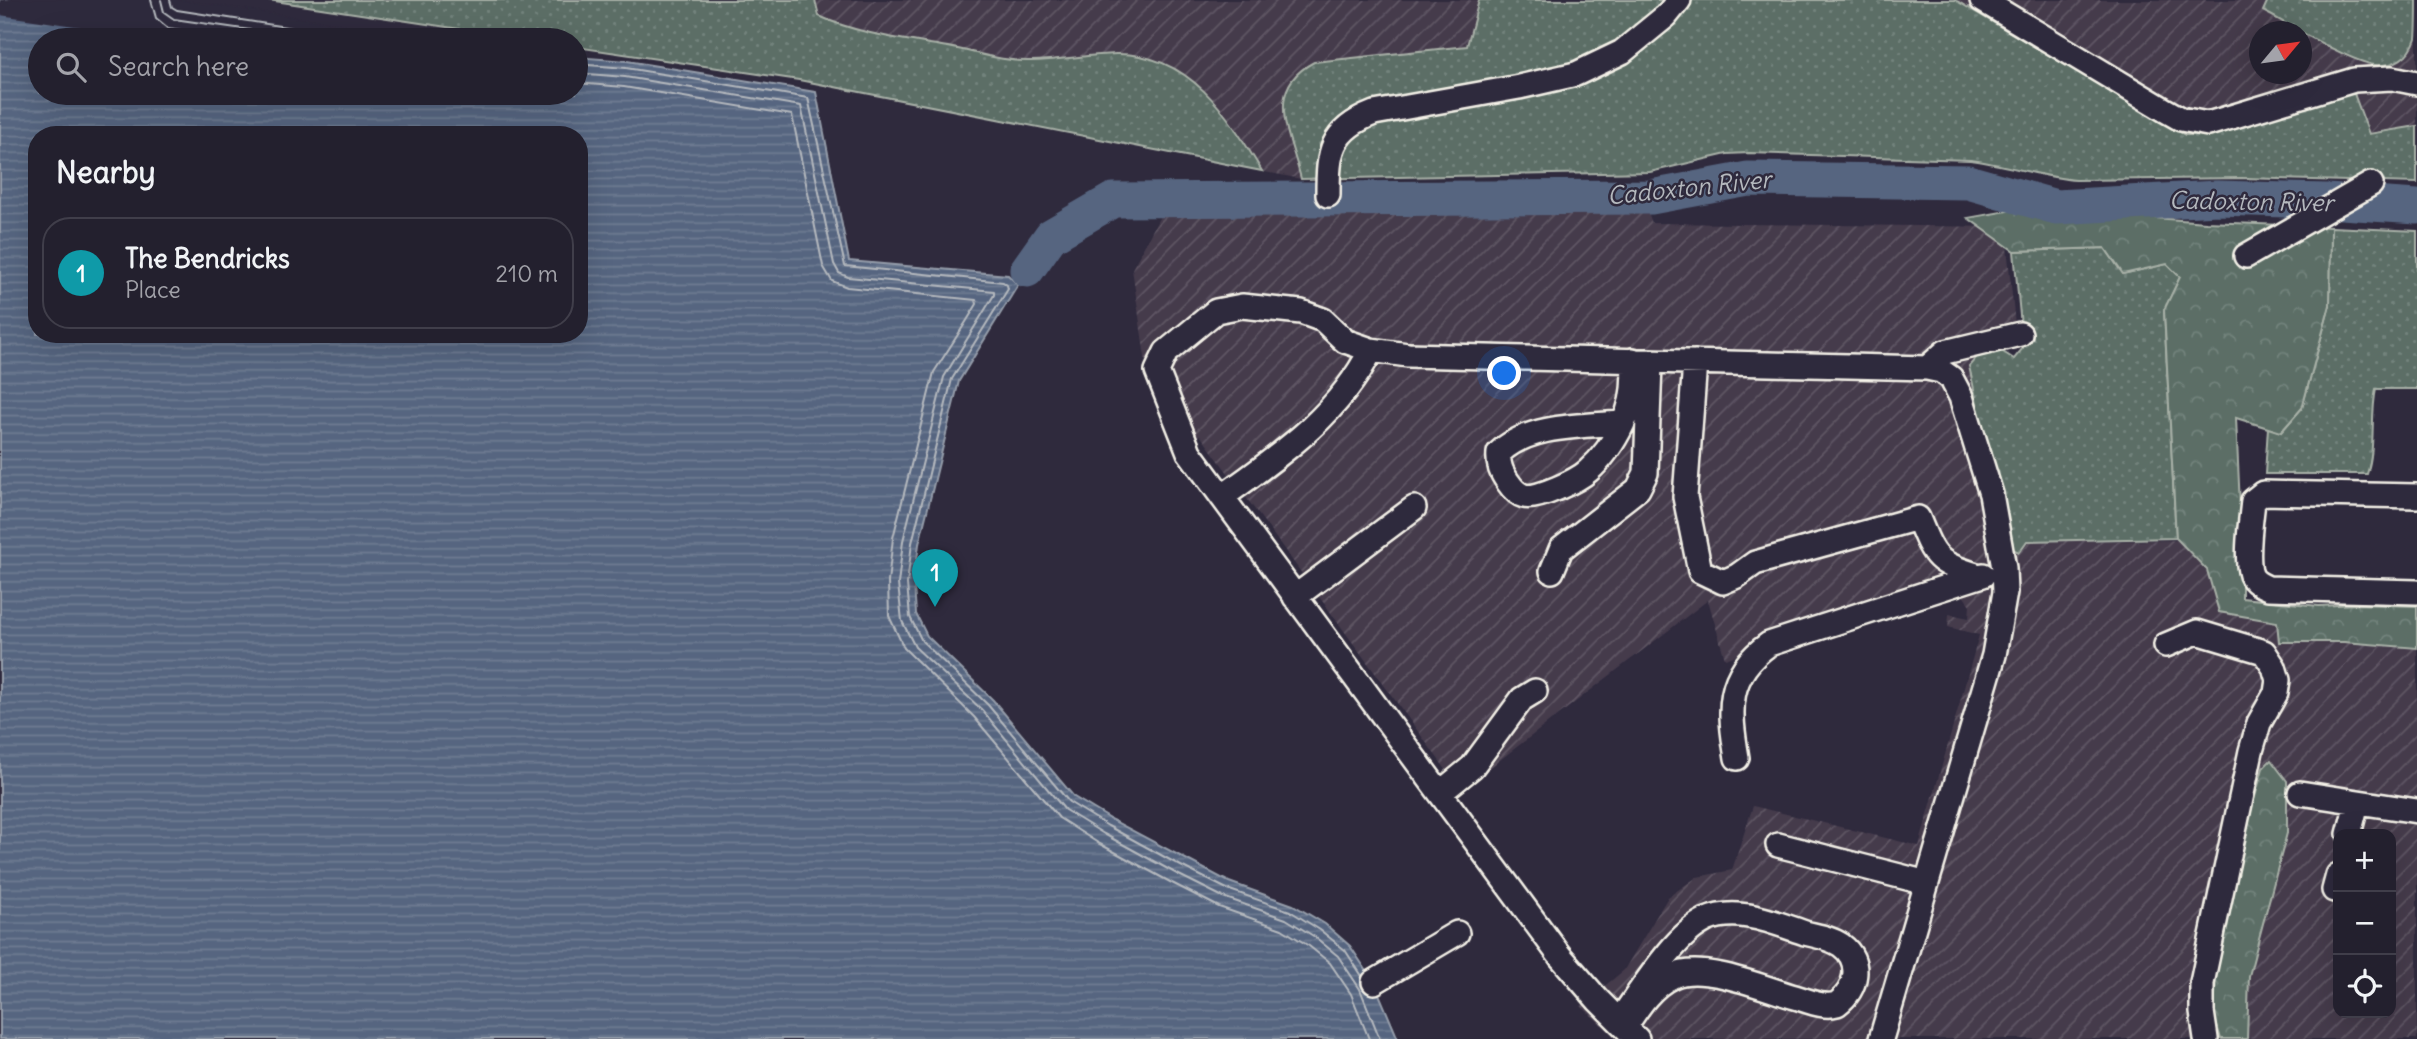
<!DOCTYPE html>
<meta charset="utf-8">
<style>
:root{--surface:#23202e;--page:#2f2d3a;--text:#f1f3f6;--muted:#a3a3aa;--line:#403e4a;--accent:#1a73e8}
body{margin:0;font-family:Delius,sans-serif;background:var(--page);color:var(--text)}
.controls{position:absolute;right:21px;bottom:21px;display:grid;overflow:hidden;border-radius:14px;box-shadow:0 7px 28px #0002}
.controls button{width:63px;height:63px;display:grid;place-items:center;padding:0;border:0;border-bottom:2px solid var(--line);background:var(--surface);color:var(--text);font:35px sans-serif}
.compass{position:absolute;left:2249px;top:21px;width:63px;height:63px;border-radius:50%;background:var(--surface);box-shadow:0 7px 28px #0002;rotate:61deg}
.you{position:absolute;left:1505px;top:374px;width:24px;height:24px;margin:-18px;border:5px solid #fff;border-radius:50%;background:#1a73e8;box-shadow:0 0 0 10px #1a73e833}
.badge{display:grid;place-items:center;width:46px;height:46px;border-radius:50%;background:var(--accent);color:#fff;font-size:23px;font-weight:700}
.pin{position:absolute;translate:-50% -58px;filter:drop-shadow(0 2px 4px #0008)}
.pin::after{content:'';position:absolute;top:37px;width:24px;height:21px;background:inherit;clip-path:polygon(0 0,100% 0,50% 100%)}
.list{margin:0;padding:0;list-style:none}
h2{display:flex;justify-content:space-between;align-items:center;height:91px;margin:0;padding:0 28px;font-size:30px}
h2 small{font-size:23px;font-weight:400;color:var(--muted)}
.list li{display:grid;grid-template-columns:46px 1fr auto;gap:21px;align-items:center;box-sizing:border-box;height:112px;margin:0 14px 14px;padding:0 14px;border:2px solid var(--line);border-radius:28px}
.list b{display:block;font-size:26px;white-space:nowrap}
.list p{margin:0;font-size:23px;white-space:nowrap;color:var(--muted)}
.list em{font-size:23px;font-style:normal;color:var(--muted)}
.icon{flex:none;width:38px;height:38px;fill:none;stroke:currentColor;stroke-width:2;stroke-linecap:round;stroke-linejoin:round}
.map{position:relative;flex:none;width:2417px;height:1039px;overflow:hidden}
.search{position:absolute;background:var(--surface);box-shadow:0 7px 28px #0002;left:28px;top:28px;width:560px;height:77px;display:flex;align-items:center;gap:18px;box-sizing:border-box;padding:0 24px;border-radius:38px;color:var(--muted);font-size:26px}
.panel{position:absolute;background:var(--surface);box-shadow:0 7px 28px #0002;left:28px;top:126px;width:560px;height:217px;border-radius:28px}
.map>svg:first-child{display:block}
.industrial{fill:url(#industrial-furrows);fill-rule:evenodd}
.grass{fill:url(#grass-dots);stroke:#a8b0a7;stroke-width:2}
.forest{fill:url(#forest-crowns);stroke:#a8b0a7;stroke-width:2}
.water{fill:url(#water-rules);stroke:#959daa;stroke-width:2;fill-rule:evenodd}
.pier{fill:#2f2a3d}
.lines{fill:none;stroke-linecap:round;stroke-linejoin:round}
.shore{stroke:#b5b9be;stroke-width:2}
.river{stroke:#566580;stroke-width:35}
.minor-casing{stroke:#f4f1e8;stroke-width:28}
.minor{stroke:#2f2a3d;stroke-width:23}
.labels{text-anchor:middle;stroke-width:5;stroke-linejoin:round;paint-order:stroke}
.water-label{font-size:24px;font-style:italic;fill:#b5b9be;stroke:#2f2a3d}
</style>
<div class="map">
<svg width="2417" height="1039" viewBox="0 0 2417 1039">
<defs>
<pattern id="industrial-furrows" width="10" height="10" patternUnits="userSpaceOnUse" patternTransform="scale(1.75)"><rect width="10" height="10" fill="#443a4b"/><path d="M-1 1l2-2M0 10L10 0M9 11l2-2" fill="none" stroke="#605765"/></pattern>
<pattern id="grass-dots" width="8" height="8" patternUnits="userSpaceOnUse" patternTransform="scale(1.75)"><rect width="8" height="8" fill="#5b6e66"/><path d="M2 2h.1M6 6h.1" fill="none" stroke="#73837c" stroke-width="1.8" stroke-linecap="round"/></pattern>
<pattern id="forest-crowns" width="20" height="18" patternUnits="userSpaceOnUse" patternTransform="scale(1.75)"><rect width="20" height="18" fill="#5b6e66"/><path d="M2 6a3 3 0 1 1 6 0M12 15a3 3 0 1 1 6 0" fill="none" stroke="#73837c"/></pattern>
<pattern id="water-rules" width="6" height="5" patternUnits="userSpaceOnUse" patternTransform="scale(1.75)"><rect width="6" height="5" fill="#566580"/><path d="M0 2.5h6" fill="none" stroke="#6f7c92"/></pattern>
</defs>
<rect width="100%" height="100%" fill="#2f2a3d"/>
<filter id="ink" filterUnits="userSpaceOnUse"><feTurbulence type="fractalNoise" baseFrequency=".0143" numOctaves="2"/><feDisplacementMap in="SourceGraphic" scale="14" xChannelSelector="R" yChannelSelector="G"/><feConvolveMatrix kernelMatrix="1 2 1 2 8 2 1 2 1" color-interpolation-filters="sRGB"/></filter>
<g filter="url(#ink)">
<path class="industrial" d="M387 0H2417V183L2153 175 1827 131 1301 179ZM2260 32H2302V74H2260Z
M1167 203 1301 209 1398 207 1647 209 1652 223 2005 227 2016 334 1969 343 2014 474 2027 541 2216 540 2218 605 2417 644V1039H1617L1581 1006 1624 970 1668 897 1697 877 1732 870 1753 806 1919 846 1979 635 1948 627 1949 614 1969 618 1970 605 1961 593 1934 591 1725 659 1708 600 1461 790 1200 435 1176 449 1149 384 1132 269ZM2338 834H2391V1013H2338Z"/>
<path class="grass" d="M268 0H815L819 16C860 35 904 39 948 47 976 52 1002 62 1031 61 1060 60 1088 55 1116 54 1190 53 1228 115 1262 171L799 80 576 47V40H533Z
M1479 0H1955L2185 135H2193L2353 91 2369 134 2417 126V183L2242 178 2076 180C2040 177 2006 164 1970 160L1749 153 1727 154 1650 172 1301 179C1291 136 1262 89 1314 62L1467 46Z
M2268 0H2417C2417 12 2417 27 2416 38 2410 57 2394 67 2375 65 2350 62 2288 24 2263 11Z
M2331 227 2417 231V389H2376C2370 417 2376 447 2367 474H2265L2268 427 2281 432 2302 408 2330 305Z
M2105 248 2123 274 2167 264 2180 277 2164 311 2176 538 2027 541 2019 552 2008 547 1969 366 1989 343 2014 359 2023 348 2014 251Z"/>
<path class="forest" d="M2024 208 2206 222 2331 227 2330 305 2302 408 2281 432 2236 418 2242 551V598L2319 606 2356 604 2417 606V648L2344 642H2279L2277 622 2219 612 2207 570 2176 538 2164 310 2180 277 2167 264 2123 274 2105 248 2014 251 1968 218Z
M2271 760 2287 781V833L2249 976 2247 1039H2221L2214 1016 2217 956 2230 905 2245 833 2263 768Z"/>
<path class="water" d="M0 0 411 40H40V93H576V57L627 61 816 92 849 261 1008 275 1018 285 959 381 919 544 914 584 916 614 927 636 993 700 1074 797 1112 820 1229 882 1293 905 1325 924 1350 946 1374 982 1398 1039H0ZM37 135H579V334H37Z"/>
<path class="pier" d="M0 0H179L328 22 412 37 415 40H206L108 31 0 15Z"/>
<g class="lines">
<path class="shore" d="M151 0 156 18 168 28 247 40
M161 0 164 12 174 19 319 40
M170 0 172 7 177 10 370 40
M576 64 626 68 808 98 845 266 1003 282 1007 285 1008 289 952 379 912 543 907 584 910 617 922 641 988 705 1069 802 1108 826 1181 866 1227 889 1290 911 1320 930 1345 950 1362 976
M576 73 625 77 801 106 834 264 839 273 848 277 994 291V295L944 377 903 541 898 584 902 621 915 647 982 710 1065 810 1104 834 1177 874 1223 897 1286 919 1315 937 1338 956 1360 989 1380 1039
M576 83 624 87 792 115 823 266 832 281 847 287 976 300 977 304 966 322 934 372 893 538 888 582 889 616 904 648 974 717 1059 818 1098 843 1172 883 1219 907 1282 929 1309 946 1330 963 1351 994 1369 1039"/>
<path class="river" d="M1027 270 1051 236 1113 200 1651 197 1748 179 1968 182 2056 207 2217 198 2327 201 2417 207"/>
<g class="minor-casing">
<path id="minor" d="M1982 0 2165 110 2181 119 2208 124 2354 80 2392 78 2417 83
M1328 195C1328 152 1330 130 1374 113L1519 87 1576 74 1622 52 1666 16 1679 0
M2246 256 2371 184
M1695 362 1685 497 1700 571 1723 582 1737 576 1755 563 1918 518C1935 560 1936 562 1979 576
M1927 368 1945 352 2020 334
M1623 423C1585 426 1528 424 1499 453 1498 465 1501 472 1508 482 1512 488 1517 494 1524 496 1537 500 1578 480 1588 471 1602 459 1615 440 1623 423 1634 403 1635 382 1633 360
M2417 496 2263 493 2253 501C2251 521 2245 557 2251 575 2254 582 2261 585 2268 588L2417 592
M1222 497C1280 455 1338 416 1371 350
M1552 571 1561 549 1638 489 1646 473 1650 364
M1295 597 1414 508
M2166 645 2197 632 2264 652 2274 667 2278 680 2276 693 2259 723 2251 751 2202 983V1012L2206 1039
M1737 758C1729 710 1725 675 1769 644L1983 575
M1440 793 1472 767 1522 699 1535 691
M2300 793 2417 811
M2349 834 2357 803
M1778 845 1927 883
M2334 890 2338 875
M1374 982 1457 933
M1619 1021C1641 991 1674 935 1706 920 1738 906 1775 923 1805 933 1817 936 1831 938 1841 945 1863 961 1857 989 1837 1004 1823 1008 1809 1001 1795 997 1763 988 1703 962 1673 976 1651 986 1638 1007 1625 1027
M1637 1039 1598 1000 1560 956 1189 452 1157 371 1166 352 1216 311 1242 306 1301 312 1323 320 1345 341 1371 350 1408 355 1927 368 1941 371 1951 378 1961 397 1991 494 2004 568 2005 592 1994 655 1881 1039"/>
</g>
<use href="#minor" class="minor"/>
</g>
</g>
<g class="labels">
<g class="water-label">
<text transform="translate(1689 188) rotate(-6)" y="8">Cadoxton River</text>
<text transform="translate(2251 202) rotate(1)" y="8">Cadoxton River</text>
</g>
</g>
</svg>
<div class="controls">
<button>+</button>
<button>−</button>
<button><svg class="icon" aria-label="locate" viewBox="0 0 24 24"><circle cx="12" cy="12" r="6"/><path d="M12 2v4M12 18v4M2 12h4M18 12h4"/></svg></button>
</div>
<svg class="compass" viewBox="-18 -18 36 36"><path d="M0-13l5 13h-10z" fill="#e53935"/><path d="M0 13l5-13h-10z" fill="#a3a3aa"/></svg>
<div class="you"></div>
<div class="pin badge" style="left:935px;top:607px;background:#0f9aa8">1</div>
<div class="search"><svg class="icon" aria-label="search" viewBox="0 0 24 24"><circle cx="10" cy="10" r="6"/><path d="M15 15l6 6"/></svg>Search here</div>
<section class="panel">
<h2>Nearby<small></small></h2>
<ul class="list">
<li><span class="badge" style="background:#0f9aa8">1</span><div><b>The Bendricks</b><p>Place</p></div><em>210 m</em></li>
</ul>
</section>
</div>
